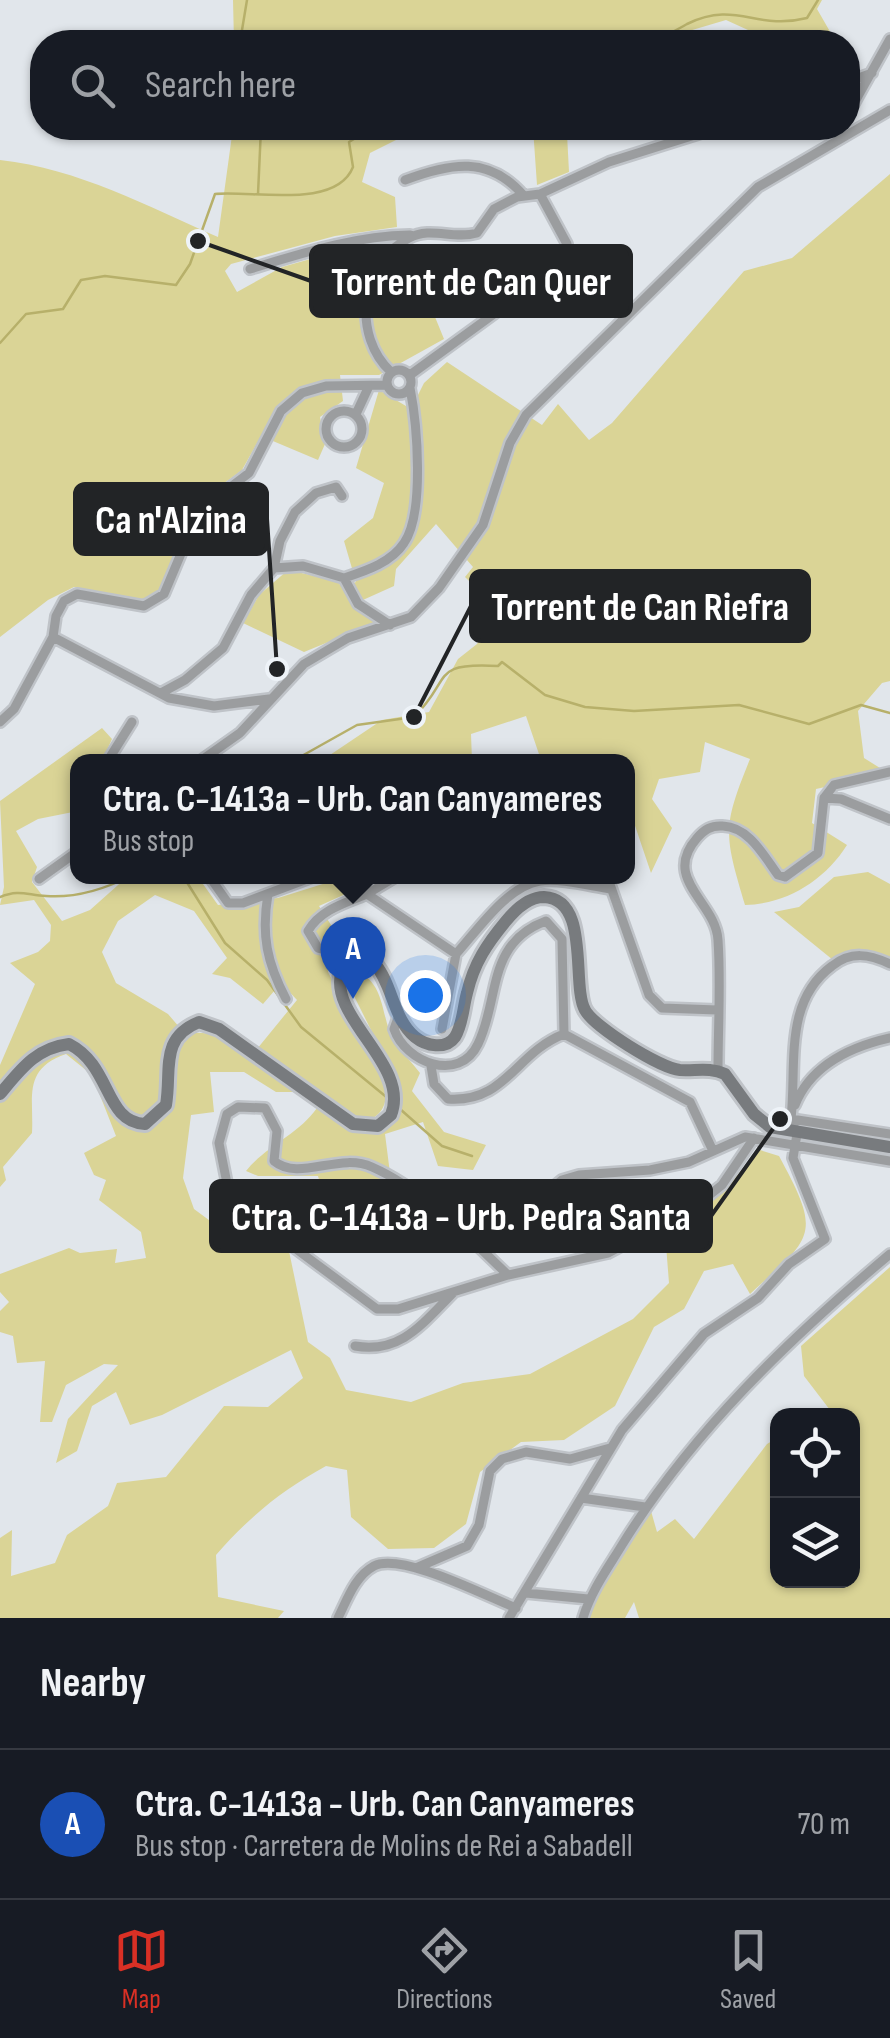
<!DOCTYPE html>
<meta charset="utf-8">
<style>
:root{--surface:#171b24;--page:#242831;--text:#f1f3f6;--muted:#9ea1a6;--line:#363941;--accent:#d93025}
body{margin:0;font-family:"Sofia Sans Condensed",sans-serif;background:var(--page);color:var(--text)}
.controls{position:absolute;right:30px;bottom:30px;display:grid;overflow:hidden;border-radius:20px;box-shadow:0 2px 8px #0004}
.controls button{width:90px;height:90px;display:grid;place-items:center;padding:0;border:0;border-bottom:2px solid var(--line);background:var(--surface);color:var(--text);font:50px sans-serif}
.you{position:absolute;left:425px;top:995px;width:35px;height:35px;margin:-25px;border:8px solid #fff;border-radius:50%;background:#1a73e8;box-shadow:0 0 0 15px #1a73e833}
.badge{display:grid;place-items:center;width:65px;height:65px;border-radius:50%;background:var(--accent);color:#fff;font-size:32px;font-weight:700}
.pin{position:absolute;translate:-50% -82px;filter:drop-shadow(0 2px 5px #0008)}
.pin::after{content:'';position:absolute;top:52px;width:35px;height:30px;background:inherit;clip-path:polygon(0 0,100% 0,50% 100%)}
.popup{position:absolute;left:70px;top:754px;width:565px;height:130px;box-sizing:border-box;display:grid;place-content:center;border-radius:20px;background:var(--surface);filter:drop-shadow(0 2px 8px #0005);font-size:32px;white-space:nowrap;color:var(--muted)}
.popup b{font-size:38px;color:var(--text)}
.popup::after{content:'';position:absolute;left:50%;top:100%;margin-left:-20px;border:20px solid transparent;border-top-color:var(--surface)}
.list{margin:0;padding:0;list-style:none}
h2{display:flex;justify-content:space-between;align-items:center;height:130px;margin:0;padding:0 40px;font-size:42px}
h2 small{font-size:32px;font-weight:400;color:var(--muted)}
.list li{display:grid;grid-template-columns:65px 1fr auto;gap:30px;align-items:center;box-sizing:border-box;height:150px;padding:0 40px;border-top:2px solid var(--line)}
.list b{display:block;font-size:38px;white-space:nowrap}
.list p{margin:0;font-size:32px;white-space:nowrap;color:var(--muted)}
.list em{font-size:32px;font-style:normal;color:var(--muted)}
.icon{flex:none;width:55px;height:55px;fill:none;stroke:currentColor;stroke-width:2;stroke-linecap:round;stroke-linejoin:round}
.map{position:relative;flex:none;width:890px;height:1618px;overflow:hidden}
.search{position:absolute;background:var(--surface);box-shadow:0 2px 8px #0004;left:30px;right:30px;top:30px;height:110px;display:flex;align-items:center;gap:25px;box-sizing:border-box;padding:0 35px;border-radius:40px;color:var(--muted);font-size:38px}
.sheet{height:280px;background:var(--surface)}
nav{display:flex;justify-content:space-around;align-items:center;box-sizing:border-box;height:140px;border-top:2px solid var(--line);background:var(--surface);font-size:28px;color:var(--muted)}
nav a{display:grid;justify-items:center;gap:5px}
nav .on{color:var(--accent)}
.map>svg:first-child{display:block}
.green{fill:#dad496}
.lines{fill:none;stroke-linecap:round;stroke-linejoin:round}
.stream{stroke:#b7b06a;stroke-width:2.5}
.street-casing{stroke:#bfc3c8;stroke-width:14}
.secondary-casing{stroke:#bfc3c8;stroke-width:18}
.street{stroke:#9b9d9f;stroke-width:9}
.secondary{stroke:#787b7e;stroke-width:12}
.leader{fill:none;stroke:#222426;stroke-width:4}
.callout-dot{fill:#222426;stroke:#eef3f8;stroke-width:4}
.callout{fill:#222426;stroke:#222426;stroke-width:4}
.callout-label{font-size:40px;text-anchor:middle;font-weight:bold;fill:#fff}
</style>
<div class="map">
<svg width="890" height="1618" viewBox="0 0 890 1618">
<rect width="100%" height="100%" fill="#e1e6eb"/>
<path class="green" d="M233 0H822L817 9 836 42H748V30L726 20 672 36 669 42H234Z
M233 128H420L370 153 362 182 395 197 397 227 335 236 231 264 225 271 237 292 282 267 332 253 334 277 415 268 444 339 379 375H340L343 401 320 417 325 444 318 460 261 436 242 470 196 504 157 595 139 602 74 587 48 600 0 637V160C79 169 147 206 218 237Z
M533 128H575L567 134 569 172 537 185Z
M890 174V681L882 683 858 711 864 758 888 773 816 789 812 823 847 845C825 880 787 904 745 905 724 834 722 828 750 759L705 742 700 772 659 779 652 799 672 828 651 873 628 805V762L585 761 577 754 541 760 526 716 471 734 472 761 430 758 321 761 382 720 429 712 458 659 477 644 498 609 465 577 473 567 436 524 396 569 394 586 354 604 375 623 304 652 243 623 259 595 288 570 337 581 342 587 356 582 344 541 373 518 384 483 356 468 379 390 411 409 424 383 447 362 542 425 558 404 589 440 612 423 744 271 792 258Z
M102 728 112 739 102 761 78 762V811L38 819 16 831 37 867 32 882 62 921 90 910 127 877H198L218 905 278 898 345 877 359 888 319 906 338 936 328 972 386 1084C387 1106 383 1116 361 1123L257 1049 297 1000 281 983 263 1004 230 978 212 974 227 958 194 911 155 895 118 921 102 952 116 983 168 1014 186 1035C221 1021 271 1073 298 1092H276L244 1072H210L214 1112 191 1115 183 1178 194 1209 248 1249 289 1251 308 1342 330 1358 346 1390 411 1402 463 1383 530 1374 633 1319 669 1283 665 1232 721 1193 760 1150 779 1156C822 1235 814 1236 750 1294L733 1264 704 1271 684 1309 654 1327 615 1406 564 1440 521 1442 480 1472 466 1524 434 1548 388 1549 351 1517 347 1470 326 1466C282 1490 249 1517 216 1555L218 1597 284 1611 278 1618H0V1538L12 1530 11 1576 55 1563 67 1535 108 1506 117 1483 166 1477 224 1406 268 1407 303 1378 291 1350 162 1415 130 1425 116 1392 92 1406 77 1451 56 1463 68 1419 118 1365 104 1364 66 1385 52 1422H40L45 1361 17 1363 13 1336 0 1332V1311L9 1302 0 1292V1274L69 1248 80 1253 117 1249 115 1263 146 1258 141 1232 99 1200 106 1180 94 1175 84 1153 116 1136 92 1075 66 1054C22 1069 34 1098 32 1133L3 1167 6 1180 0 1187V1065L35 984 10 963 38 952 50 941 51 925 34 900 0 905 4 887 0 801Z
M868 872 890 884V965L867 955 833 960 774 912 799 907 834 877Z
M357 972C386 982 381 1020 394 1041 402 1052 412 1063 420 1073L412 1091 444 1132 486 1145 473 1170 438 1166 423 1122 385 1134 392 1189 431 1214 365 1225 361 1192 324 1198 318 1176H258L246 1171C267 1145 298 1135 317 1108L366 1134 389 1119 399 1086 347 982Z
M890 1267V1618H639L634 1602 625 1618H589L595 1599 651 1511 657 1532 675 1519 694 1539 767 1444 777 1438 778 1580H852V1416L820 1415 830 1410 804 1376 801 1346Z"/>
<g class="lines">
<path class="stream" d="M240 42 247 0
M662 42C668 33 677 30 687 24 737 0 755 31 807 18L818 0
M258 194 261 128
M0 343 26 314 63 309 81 280 105 276 176 285 190 264 215 194C252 190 336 210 353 167L349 142 372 128
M291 762 357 725 414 717C453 679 429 662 498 666L502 662 545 695 585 707 634 711 739 705 809 724 861 705 890 713
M183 876 225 943 267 980 301 1027 390 1100
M0 897C19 889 27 895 46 896 75 898 105 889 130 876
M400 1109 442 1146 472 1156"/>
<g class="street-casing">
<path id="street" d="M848 82 872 73
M848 114 890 39
M405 180C450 163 489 155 524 196
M250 269C303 253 354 236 410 235
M387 382a12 12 0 1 1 24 0a12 12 0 1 1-24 0Z
M391 372C352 336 359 264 409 238 431 226 453 240 477 233L494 209 517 197 540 194 609 162 717 128
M410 375 568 260 567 244 540 194
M326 429a18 18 0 1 1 36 0a18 18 0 1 1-36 0Z
M356 414 369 386
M274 568 303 566 344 578 358 604 390 625
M344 578C365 571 391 563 404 543 425 513 417 423 410 388
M53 637 169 698 214 706 269 699
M161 693 185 680 223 648 251 595 274 568 280 541 295 512 316 493 336 487 342 496
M0 722 14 709 53 637 56 616 64 601 77 594 144 606 164 594 199 511 249 473 281 411 302 393 326 386 387 385
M107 762 132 722
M199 762 240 733 304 664 348 638 411 617 439 588 483 525 510 443 526 415 758 187 890 110
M824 798 834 785 890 772
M209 876 228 903H243L315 876
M397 876 367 894 456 954 442 1029
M607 876 649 995 662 1008 717 1010
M39 879 78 851
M268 894C261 935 267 963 286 999
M456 954C477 931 507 886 540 881 561 878 590 886 611 889
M360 958 318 948 308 931C320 910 345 903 367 894L364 876
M399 1015 394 1029C405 1062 459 1084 478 1044 500 999 486 943 546 921L562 939 564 1034
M564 1034 690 1102 713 1151
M431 1066 434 1084 448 1099C506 1103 515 1053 564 1034
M718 1070C718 1027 721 983 718 940 716 902 661 879 697 838 704 830 711 825 723 826 749 827 764 856 778 875L785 877 818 853 824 798 841 799 890 819
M795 1105C811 1065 850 1047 890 1038
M791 1119 890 1134
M292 1246 377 1309H398L508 1275 608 1253 693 1208 722 1185 754 1138
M508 1275C468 1237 424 1190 372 1167 339 1152 299 1182 274 1161L277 1131 265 1108 238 1107 227 1114 219 1143 237 1234 247 1244 296 1246 535 1202 562 1180 579 1175 650 1170 689 1162 745 1137 890 1161
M355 1346C401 1354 423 1323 453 1293
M581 1498 645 1507
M416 1568 467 1546 479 1525 490 1471 502 1459 526 1452 570 1459 610 1448
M526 1593 588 1599
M338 1618C347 1600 355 1576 374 1566 401 1552 486 1596 516 1608
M509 1618 622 1430 704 1334 758 1298 789 1264 825 1239 793 1158 797 1134 791 1119C797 1065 783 1002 832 966 851 951 869 954 890 964
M583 1618C591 1591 608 1568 622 1545 692 1432 789 1339 890 1254"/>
</g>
<g class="secondary-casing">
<path id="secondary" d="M0 1094C21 1069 36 1048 69 1044 112 1066 104 1122 145 1124L166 1105C172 1070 159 1038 199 1022L219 1029 353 1124 378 1126 391 1115C411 1064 326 1017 342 970L360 958 375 964C393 985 393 1019 415 1037 426 1046 446 1050 455 1037 463 1024 463 1007 467 993 474 963 487 944 506 921 515 910 529 897 544 897 591 899 571 985 585 1010 594 1027 660 1068 680 1070 696 1071 710 1067 725 1074L754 1114 770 1127 890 1147"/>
</g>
<use href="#street" class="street"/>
<use href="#secondary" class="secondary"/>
</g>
<path class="leader" d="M198 241L311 281M277 669L267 519M414 717L471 606M780 1119L711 1216"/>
<g class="callout-dot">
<circle cx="198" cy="241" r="10"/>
<circle cx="277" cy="669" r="10"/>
<circle cx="414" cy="717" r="10"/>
<circle cx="780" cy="1119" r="10"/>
</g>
<g class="callout">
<rect x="311" y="246" width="320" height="70" rx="10"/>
<rect x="75" y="484" width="192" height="70" rx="10"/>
<rect x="471" y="571" width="338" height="70" rx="10"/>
<rect x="211" y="1181" width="500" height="70" rx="10"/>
</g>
<g class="callout-label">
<text x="471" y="295">Torrent de Can Quer</text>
<text x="171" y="533">Ca n'Alzina</text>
<text x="640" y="620">Torrent de Can Riefra</text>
<text x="461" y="1230">Ctra. C-1413a - Urb. Pedra Santa</text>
</g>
</svg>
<div class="controls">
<button><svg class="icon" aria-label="locate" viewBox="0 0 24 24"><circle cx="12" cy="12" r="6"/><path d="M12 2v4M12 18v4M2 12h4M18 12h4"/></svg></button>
<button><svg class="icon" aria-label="layers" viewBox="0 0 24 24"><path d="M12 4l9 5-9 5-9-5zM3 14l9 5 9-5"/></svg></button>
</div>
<div class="you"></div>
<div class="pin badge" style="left:353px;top:999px;background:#1a4fb4">A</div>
<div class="popup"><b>Ctra. C-1413a - Urb. Can Canyameres</b>Bus stop</div>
<div class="search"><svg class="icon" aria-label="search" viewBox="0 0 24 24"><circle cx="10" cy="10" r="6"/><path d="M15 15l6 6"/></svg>Search here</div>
</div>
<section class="sheet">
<h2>Nearby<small></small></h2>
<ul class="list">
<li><span class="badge" style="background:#1a4fb4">A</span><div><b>Ctra. C-1413a - Urb. Can Canyameres</b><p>Bus stop · Carretera de Molins de Rei a Sabadell</p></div><em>70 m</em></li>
</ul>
</section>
<nav>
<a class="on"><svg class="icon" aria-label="map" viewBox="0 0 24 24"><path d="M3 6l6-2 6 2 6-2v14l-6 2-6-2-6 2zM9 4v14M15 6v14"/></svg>Map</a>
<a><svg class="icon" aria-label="directions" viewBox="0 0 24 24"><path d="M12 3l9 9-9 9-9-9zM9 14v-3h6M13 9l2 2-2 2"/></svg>Directions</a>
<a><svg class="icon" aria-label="saved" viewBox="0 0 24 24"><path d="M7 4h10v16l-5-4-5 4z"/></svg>Saved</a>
</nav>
